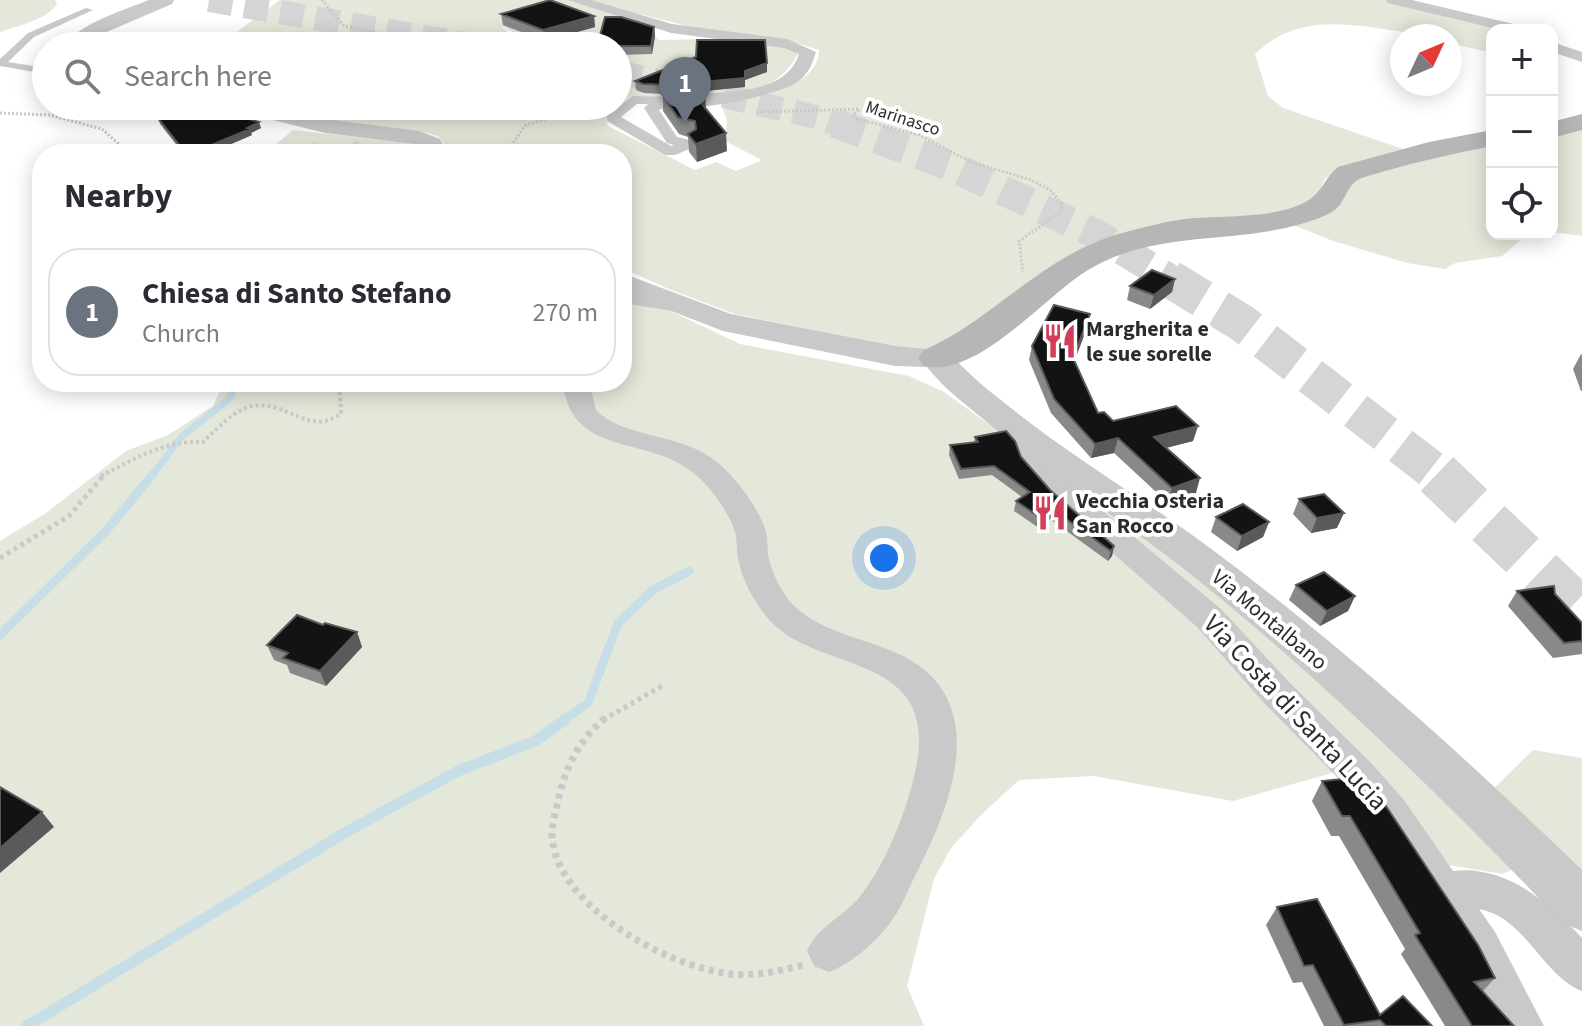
<!DOCTYPE html>
<meta charset="utf-8">
<style>
:root{--surface:#fff;--page:#f2f2f3;--text:#2b2b33;--muted:#7c7c81;--line:#e1e1e2;--accent:#d23e59}
body{margin:0;font-family:"Source Sans 3",sans-serif;background:var(--page);color:var(--text)}
.controls{position:absolute;right:24px;top:24px;display:grid;overflow:hidden;border-radius:16px;box-shadow:0 4px 20px #0003}
.controls button{width:72px;height:72px;display:grid;place-items:center;padding:0;border:0;border-bottom:2px solid var(--line);background:var(--surface);color:var(--text);font:40px sans-serif}
.compass{position:absolute;left:1390px;top:24px;width:72px;height:72px;border-radius:50%;background:var(--surface);box-shadow:0 4px 20px #0003;rotate:46deg}
.you{position:absolute;left:884px;top:558px;width:28px;height:28px;margin:-20px;border:6px solid #fff;border-radius:50%;background:#1a73e8;box-shadow:0 0 0 12px #1a73e833}
.badge{display:grid;place-items:center;width:52px;height:52px;border-radius:50%;background:var(--accent);color:#fff;font-size:26px;font-weight:700}
.pin{position:absolute;translate:-50% -66px;filter:drop-shadow(0 2px 4px #0008)}
.pin::after{content:'';position:absolute;top:42px;width:28px;height:24px;background:inherit;clip-path:polygon(0 0,100% 0,50% 100%)}
.list{margin:0;padding:0;list-style:none}
h2{display:flex;justify-content:space-between;align-items:center;height:104px;margin:0;padding:0 32px;font-size:34px}
h2 small{font-size:26px;font-weight:400;color:var(--muted)}
.list li{display:grid;grid-template-columns:52px 1fr auto;gap:24px;align-items:center;box-sizing:border-box;height:128px;margin:0 16px 16px;padding:0 16px;border:2px solid var(--line);border-radius:32px}
.list b{display:block;font-size:30px;white-space:nowrap}
.list p{margin:0;font-size:26px;white-space:nowrap;color:var(--muted)}
.list em{font-size:26px;font-style:normal;color:var(--muted)}
.icon{flex:none;width:44px;height:44px;fill:none;stroke:currentColor;stroke-width:2;stroke-linecap:round;stroke-linejoin:round}
.map{position:relative;flex:none;width:1582px;height:1026px;overflow:hidden}
.search{position:absolute;background:var(--surface);box-shadow:0 4px 20px #0003;left:32px;top:32px;width:600px;height:88px;display:flex;align-items:center;gap:20px;box-sizing:border-box;padding:0 28px;border-radius:44px;color:var(--muted);font-size:30px}
.panel{position:absolute;background:var(--surface);box-shadow:0 4px 20px #0003;left:32px;top:144px;width:600px;height:248px;border-radius:32px}
.map>svg:first-child{display:block}
.green{fill:#e3e8da;fill-rule:evenodd}
.lines{fill:none;stroke-linecap:round;stroke-linejoin:round}
.stream-far3{stroke:#c8dee7;stroke-width:5}
.stream-far2{stroke:#c8dee7;stroke-width:7}
.stream-far1{stroke:#c8dee7;stroke-width:9}
.stream{stroke:#c8dee7;stroke-width:11}
.trunk-tunnel-far3{stroke:#d5d5d5;stroke-width:24;stroke-dasharray:24 12;stroke-linecap:butt}
.trunk-tunnel-far2{stroke:#d5d5d5;stroke-width:30;stroke-dasharray:30 15;stroke-linecap:butt}
.trunk-tunnel-far1{stroke:#d5d5d5;stroke-width:38;stroke-dasharray:38 19;stroke-linecap:butt}
.trunk-tunnel{stroke:#d5d5d5;stroke-width:47;stroke-dasharray:47 24;stroke-linecap:butt}
.path-far3{stroke:#c9c9c9;stroke-width:3;stroke-dasharray:2 2;stroke-linecap:butt}
.path-far2{stroke:#c9c9c9;stroke-width:4;stroke-dasharray:3 3;stroke-linecap:butt}
.path-far1{stroke:#c9c9c9;stroke-width:5;stroke-dasharray:4 4;stroke-linecap:butt}
.path{stroke:#c9c9c9;stroke-width:7;stroke-dasharray:5 5;stroke-linecap:butt}
.service{fill:#c9c9c9;fill-rule:evenodd}
.pedestrian{fill:#c9c9c9;fill-rule:evenodd}
.minor{fill:#c9c9c9;fill-rule:evenodd}
.tertiary{fill:#c9c9c9;fill-rule:evenodd}
.secondary{fill:#b6b6b6;fill-rule:evenodd}
.wall{fill:#898989}
.shaded-wall{fill:#5a5a5a}
.building{fill:#131313;stroke:#5a5a5a;stroke-width:2}
.labels{text-anchor:middle;stroke-width:8;stroke-linejoin:round;paint-order:stroke}
.far-street-label{font-size:18px;fill:#2c2c2c;stroke:#fff}
.poi-label{font-size:22px;font-weight:bold;fill:#2c2c2c;stroke:#fff;text-anchor:start}
.street-label{font-size:22px;fill:#2c2c2c;stroke:#fff}
.near-street-label{font-size:26px;fill:#2c2c2c;stroke:#fff}
</style>
<div class="map">
<svg width="1582" height="1026" viewBox="0 0 1582 1026">
<rect width="100%" height="100%" fill="#fff"/>
<path class="green" d="M0 0H55L57 4C46 20 18 26 0 32Z
M280 0H1385L1507 30H1492V53L1450 43V36C1383 36 1310 0 1255 54L1268 96 1283 108 1406 150 1341 168 1325 179 1316 197 1301 205 1272 213 1175 223 1019 292 925 353 735 314 671 290 622 268V154H452L438 136 422 132 320 119 351 106H618V46H541L501 26 517 40 535 46H218ZM636 13 695 28 783 39 819 50C819 89 751 99 721 103L727 121 725 141 762 160 736 171 716 162 695 170 608 126 606 119 629 98C687 98 767 114 799 52L752 38 659 40 654 35 615 18Z
M1582 129V236L1552 232V136Z
M293 130 416 144 423 154H265Z
M1492 144V234H1528L1502 256 1455 263 1445 269 1407 263 1333 241 1288 223 1361 176Z
M622 288 740 344 909 376 944 392 1159 547 1381 732 1520 866 1503 874 1448 865 1364 764 1233 801 1093 776 1019 780 981 815 951 848 934 879 907 986 924 1026H0V541L46 513 126 451 168 435 213 406 224 382H622Z
M1533 750 1582 758V880L1491 791Z"/>
<g class="lines">
<path class="stream-far3" d="M344 154 357 143"/>
<path class="stream-far2" d="M152 476 181 437 229 399 238 382"/>
<path class="stream-far1" d="M0 635 106 531 153 474
M564 720 588 703 618 623 653 590 689 571"/>
<path class="stream" d="M27 1026 348 831 458 771 537 740 567 718"/>
<path class="trunk-tunnel-far3" d="M209 0 477 46
M618 72 821 118 840 125"/>
<path class="trunk-tunnel-far2" d="M835 123 953 167 1098 235 1173 281"/>
<path class="trunk-tunnel-far1" d="M1170 279 1242 323 1440 476"/>
<path class="trunk-tunnel" d="M1437 474 1582 612"/>
<path class="path-far3" d="M322 0 344 26 399 37 483 46
M756 112 859 109 853 115 857 119 919 135 971 162 1031 180 1050 190 1062 204 1061 212 1019 241 1023 272
M0 113 50 115 102 129 130 154
M299 154 316 143
M490 154 496 148 510 147 526 125 573 111V106"/>
<path class="path-far2" d="M101 476C134 459 165 440 203 442 217 429 233 410 253 406 286 400 312 438 341 413L339 382"/>
<path class="path-far1" d="M0 558 69 516 105 474
M603 720 662 686"/>
<path class="path" d="M605 718C579 740 565 768 558 801 555 814 550 830 553 844 565 911 669 967 731 974 756 977 780 970 804 965"/>
<path class="service" d="M86 8 93 10 34 37 8 62 46 68V74L0 66V59L28 33Z"/>
<path class="pedestrian" d="M633 96 673 97 677 102 659 110 677 137 694 141V147L675 155H665L607 121V115ZM637 104H648L644 108 667 143 674 145 671 146 621 117Z"/>
<path class="minor" d="M568 0H591L672 24 787 39 816 52C812 65 808 75 796 83 777 95 685 117 669 101L672 97C710 88 783 102 799 54L784 48 671 33Z
M1386 0H1412L1526 27 1529 30H1501L1388 3Z
M1552 42 1582 52V62L1552 52Z
M622 289 681 299 685 304 681 309 673 311 622 303Z
M563 382H589L596 410C624 439 680 432 717 462 736 478 758 507 766 531 768 539 767 547 768 555 771 570 779 587 788 599 825 644 897 636 935 680 983 736 941 825 913 880 906 895 900 910 890 923 875 943 852 963 829 972L814 966 807 951C817 928 840 918 857 900 887 866 917 789 919 744 922 660 830 669 780 630 760 614 743 584 738 559 736 549 738 538 734 529 727 510 711 488 696 475 650 434 570 459 563 382Z
M1026 429 1036 432 1049 462 1070 484 1221 609 1289 682 1371 763 1404 800 1453 871C1506 865 1548 902 1582 938V991C1542 975 1525 917 1479 909L1495 932 1544 1026H1497L1465 962 1376 824 1345 785 1263 702 1197 627 1050 498 1022 465 1012 438 1016 432Z"/>
<path class="tertiary" d="M149 0H174L172 4 95 37 88 46H68C71 26 130 8 149 0Z
M234 106H272L325 119 419 131 440 139 448 154H424L422 148 414 144 325 133 237 111Z
M622 273 731 314 895 346 948 351C968 375 992 393 1016 412 1078 461 1147 501 1210 548 1342 646 1464 756 1582 870V931L1563 923C1443 798 1320 677 1184 569 1120 519 1052 476 989 424 968 406 945 390 927 367L895 366 723 331 622 292Z"/>
<path class="secondary" d="M1582 114V130L1552 138V122Z
M1492 130V146C1456 153 1421 161 1385 171 1376 174 1364 176 1356 181 1348 187 1345 198 1339 206 1330 216 1313 220 1301 224 1228 245 1157 229 1088 270 1045 296 977 379 924 366L918 358 924 350C992 320 1040 259 1112 236 1135 229 1159 223 1184 219 1217 215 1290 220 1315 195 1323 187 1328 175 1338 167L1429 142Z"/>
</g>
<path class="wall" d="M501 14 594 16 595 27 545 41 503 25Z
M654 27 655 36 652 54 618 55V46H599L598 43Z
M767 72 745 80V87L697 92 705 96 706 109 727 151 697 162 689 152 688 137 679 134 663 111V94L644 93 636 90 635 81Z
M233 111 235 115 261 128 251 133 252 135 208 154H195L182 152 160 124 158 118Z
M1175 279 1172 292 1150 309 1127 300 1130 286Z
M1087 328 1074 361 1098 413 1113 421 1198 426 1193 441 1166 448 1196 493 1168 503 1114 453 1091 458 1051 413 1029 360 1032 346Z
M1581 354 1582 355V391H1581L1573 369Z
M975 437 1021 457 1050 490 1114 546 1112 556 1108 561 1050 519 1036 526 1014 511 1016 501 1022 497 992 475 959 479 949 455 950 445 974 442Z
M1299 499 1337 528 1311 533 1293 514Z
M1216 517 1269 522 1263 537 1237 551 1211 532Z
M1296 585 1355 596 1348 611 1320 626 1289 600Z
M1517 591 1555 594 1582 623V654L1553 658 1508 606Z
M323 625 357 632 362 647 326 686 290 673 287 665 274 660 267 645Z
M1322 781 1495 978 1483 991 1514 1026H1445L1401 954 1405 949 1339 836H1331L1312 801Z
M1277 907 1380 1015 1432 1026H1324L1302 982 1293 983 1266 925Z"/>
<path class="shaded-wall" d="M594 16 595 27 545 41 543 30Z
M654 27 655 36 652 54 651 46Z
M767 63V72L745 80V71Z
M745 78V87L672 94 671 85Z
M705 96 706 113 696 97Z
M259 122 261 128 251 133 252 135 208 154H204L202 149Z
M726 133 727 151 697 162 696 144Z
M1175 279 1172 292 1150 309 1154 295Z
M1090 314 1087 328 1070 373 1073 358Z
M1198 426 1193 441 1150 452 1154 437Z
M1118 438 1114 453 1091 458 1095 444Z
M1200 478 1196 493 1168 503 1172 488Z
M1052 509 1050 519 1036 526 1038 516Z
M1344 513 1337 528 1311 533 1317 518Z
M1269 522 1263 537 1237 551 1242 536Z
M1114 546 1112 556 1108 561 1111 551Z
M1355 596 1348 611 1320 626 1327 611Z
M357 632 362 647 326 686 320 671Z
M42 812 54 827 0 873V848Z"/>
<path class="building" d="M550 0 594 16 543 30 501 14Z
M605 17H621L654 27 651 46H608L609 43H598Z
M697 40H765L767 63 745 71V78L671 85 643 84 635 81 696 57Z
M673 89 702 92 705 96 696 97 726 133 696 144 688 134 696 129 695 121 678 117 662 94Z
M183 106H207L233 111 229 113 259 122 247 128 250 129 202 149 180 146 158 118Z
M1152 270 1175 279 1154 295 1130 286Z
M1054 305 1090 314 1073 358 1098 413 1104 412 1113 421 1176 406 1198 426 1154 437 1200 478 1172 488 1118 438 1095 444 1054 399 1032 346Z
M1006 431 1015 441 1021 457 1050 490 1114 546 1111 551 1052 509 1038 516 1016 501 1030 492 994 466 961 469 950 445 978 442 975 437Z
M1324 494 1344 513 1317 518 1299 499Z
M1243 504 1269 522 1242 536 1216 517Z
M1324 572 1355 596 1327 611 1296 585Z
M1554 586 1555 594 1582 623V641L1564 643 1517 591Z
M297 615 323 625 325 623 357 632 320 671 283 658 288 653 267 645Z
M1362 777 1386 806 1478 945 1495 978 1474 982 1514 1026H1472L1415 935 1420 933 1350 816H1342L1322 781Z
M0 787 42 812 0 848Z
M1317 899 1380 1015 1403 996 1432 1026H1386L1380 1020 1344 1025 1313 965 1304 966 1277 907Z"/>
<defs>
<g id="restaurant-bare" transform="scale(2.76)"><path d="M-5-6h1v4h1v-4h1v4h1v-4h1v5L-1.5 .5V6h-2V.5L-5-1ZM5-6V6H3V1.5H1.5Q1.5-4 5-6Z" fill="#d23e59" stroke="#fff" stroke-width="2.5" paint-order="stroke"/></g>
</defs>
<g fill-rule="evenodd">
<use href="#restaurant-bare" x="1060" y="341"/>
<use href="#restaurant-bare" x="1050" y="513"/>
</g>
<g class="labels">
<g class="far-street-label">
<text transform="translate(903 118) rotate(18)" y="6">Marinasco</text>
</g>
<g class="poi-label">
<text x="1086" y="336">Margherita e<tspan x="1086" dy="25">le sue sorelle</tspan></text>
<text x="1076" y="508">Vecchia Osteria<tspan x="1076" dy="25">San Rocco</tspan></text>
</g>
<g class="street-label">
<text transform="translate(1270 619) rotate(40)" y="8">Via Montalbano</text>
</g>
<g class="near-street-label">
<text transform="translate(1296 712) rotate(47)" y="9">Via Costa di Santa Lucia</text>
</g>
</g>
</svg>
<div class="controls">
<button>+</button>
<button>−</button>
<button><svg class="icon" aria-label="locate" viewBox="0 0 24 24"><circle cx="12" cy="12" r="6"/><path d="M12 2v4M12 18v4M2 12h4M18 12h4"/></svg></button>
</div>
<svg class="compass" viewBox="-18 -18 36 36"><path d="M0-13l5 13h-10z" fill="#e53935"/><path d="M0 13l5-13h-10z" fill="#7c7c81"/></svg>
<div class="you"></div>
<div class="pin badge" style="left:685px;top:123px;background:#6b7280">1</div>
<div class="search"><svg class="icon" aria-label="search" viewBox="0 0 24 24"><circle cx="10" cy="10" r="6"/><path d="M15 15l6 6"/></svg>Search here</div>
<section class="panel">
<h2>Nearby<small></small></h2>
<ul class="list">
<li><span class="badge" style="background:#6b7280">1</span><div><b>Chiesa di Santo Stefano</b><p>Church</p></div><em>270 m</em></li>
</ul>
</section>
</div>
